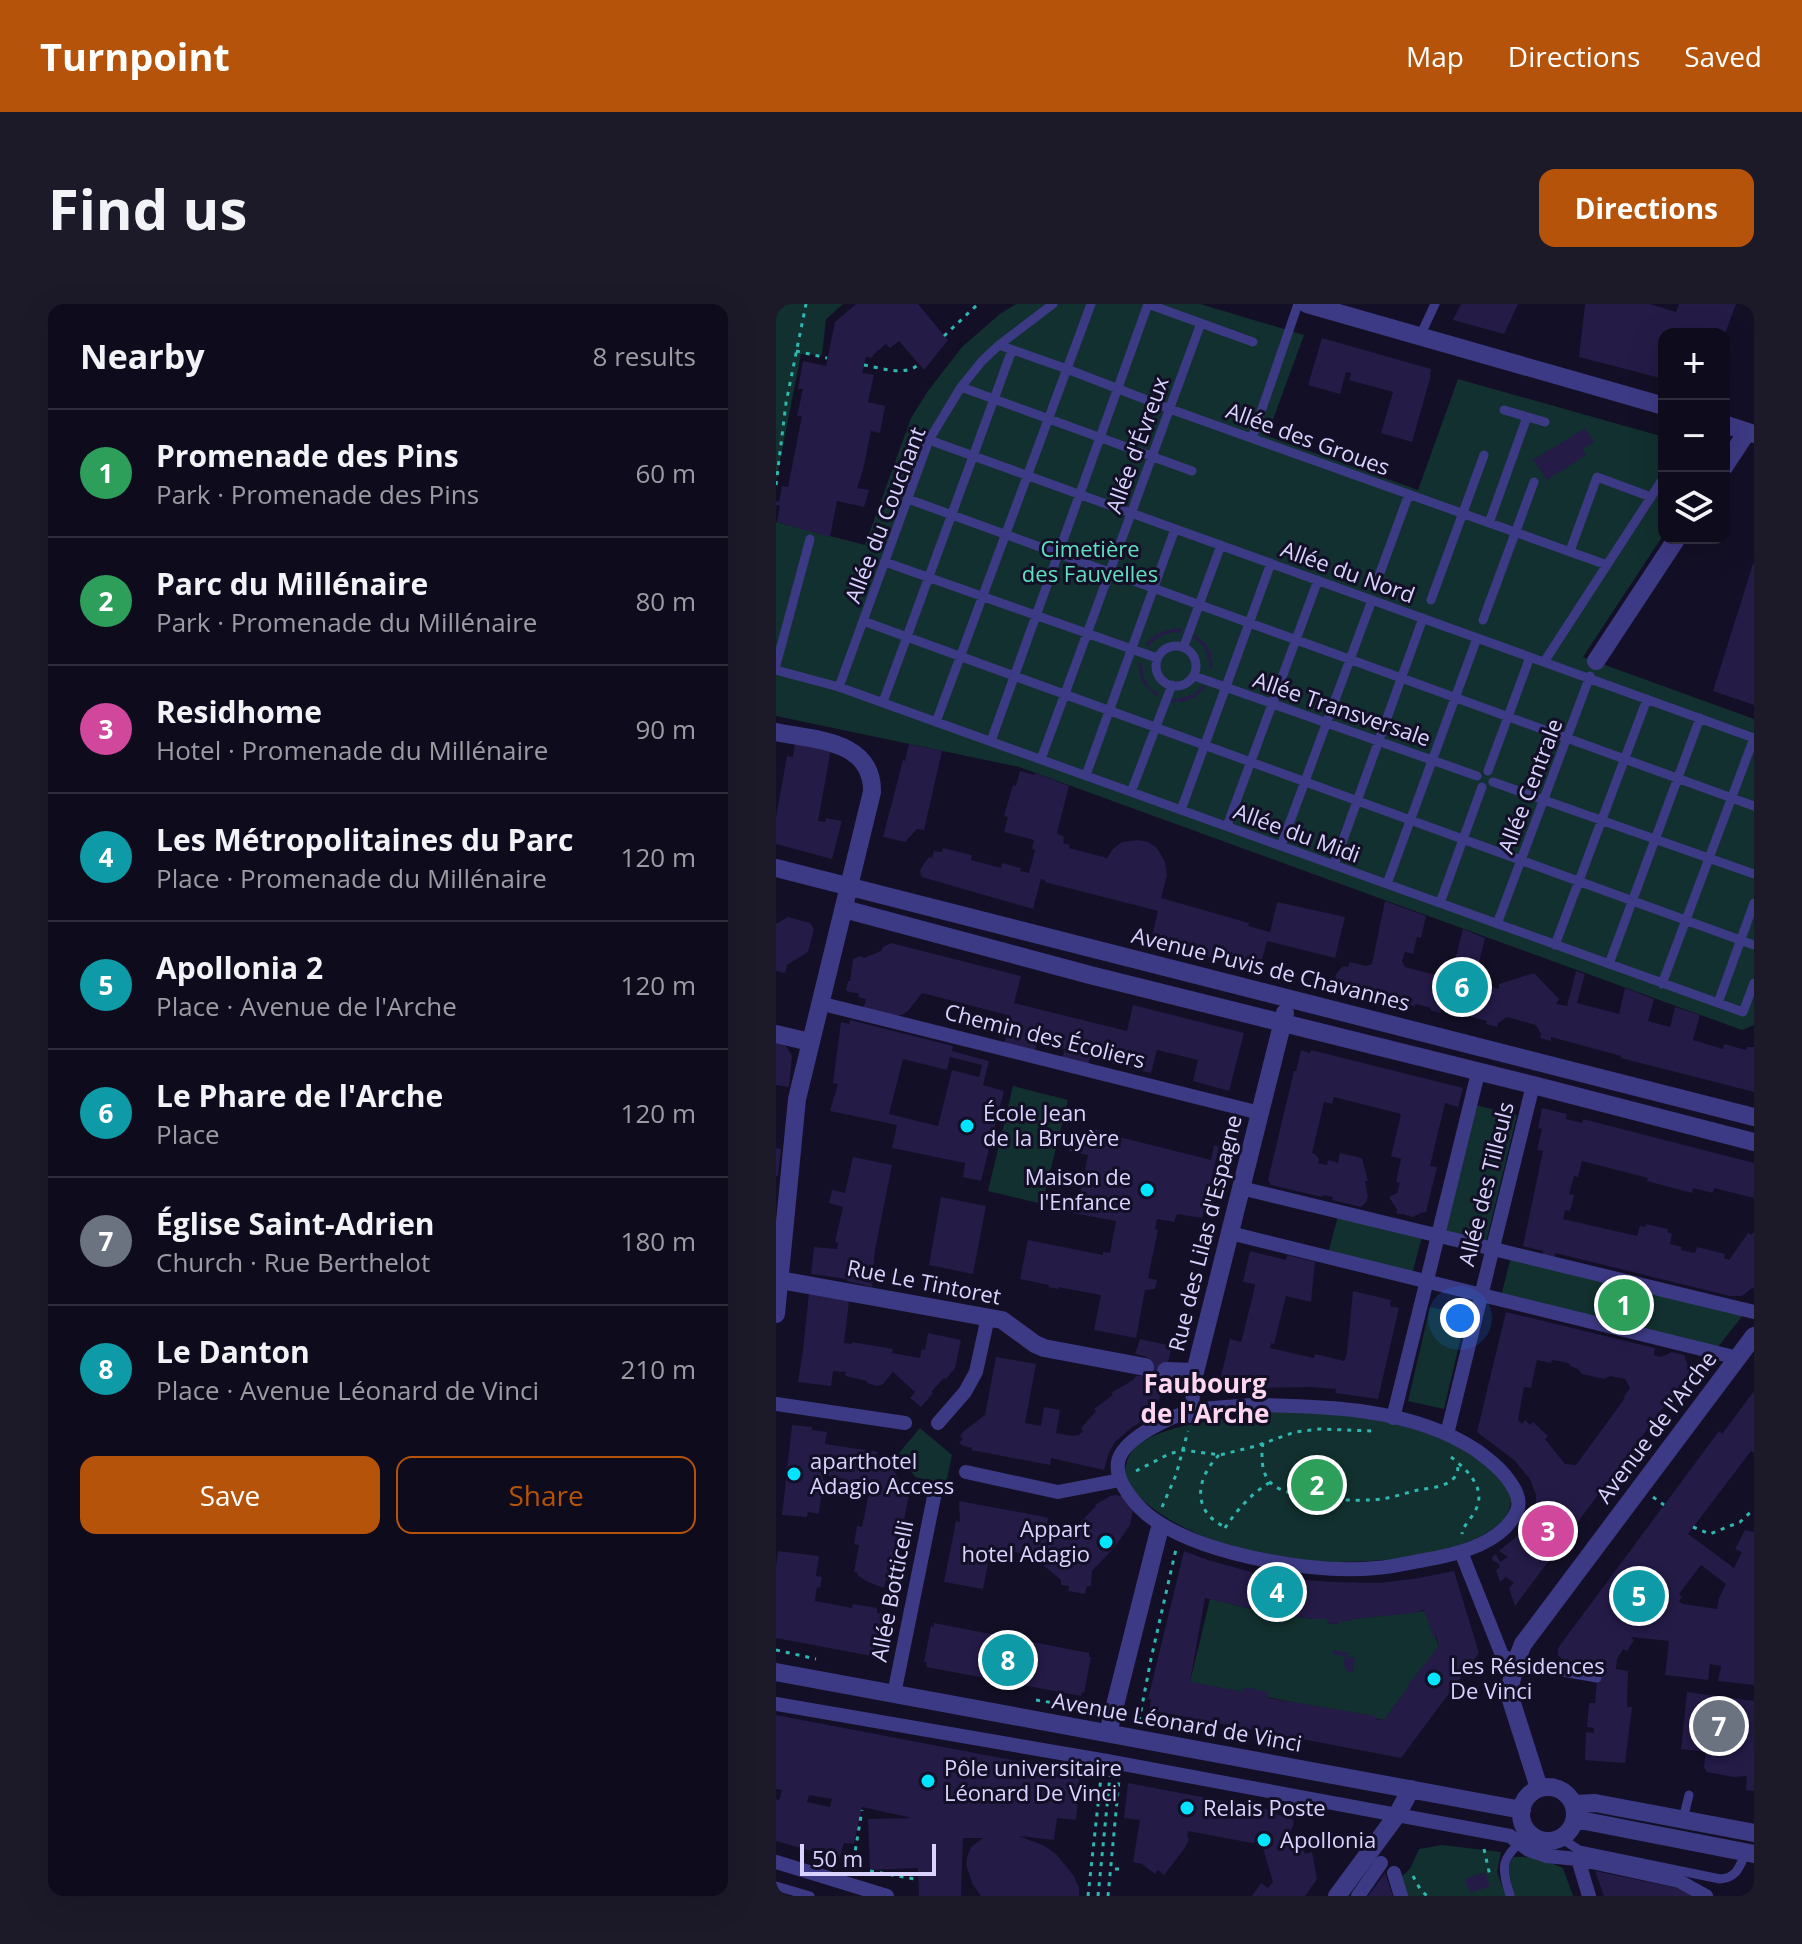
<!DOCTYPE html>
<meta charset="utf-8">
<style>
:root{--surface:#0e0b1c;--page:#1c1929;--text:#f1f3f6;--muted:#9b9ba3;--line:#2e2b3b;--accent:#b45309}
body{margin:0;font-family:"Open Sans",sans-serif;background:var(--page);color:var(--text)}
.controls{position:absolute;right:24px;top:24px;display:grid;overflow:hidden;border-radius:16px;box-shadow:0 8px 32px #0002}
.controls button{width:72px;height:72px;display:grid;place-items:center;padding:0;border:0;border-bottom:2px solid var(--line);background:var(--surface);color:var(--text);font:40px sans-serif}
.scale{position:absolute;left:24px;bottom:20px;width:136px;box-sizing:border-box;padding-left:8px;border:4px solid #d9d4ff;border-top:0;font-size:22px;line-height:28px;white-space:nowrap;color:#d9d4ff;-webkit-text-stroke:6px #130f26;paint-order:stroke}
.you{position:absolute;left:684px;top:1014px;width:28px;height:28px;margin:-20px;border:6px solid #fff;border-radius:50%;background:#1a73e8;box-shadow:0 0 0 12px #1a73e833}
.badge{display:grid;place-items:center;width:52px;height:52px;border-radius:50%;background:var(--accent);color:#fff;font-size:26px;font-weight:700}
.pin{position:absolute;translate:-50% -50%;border:4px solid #fff;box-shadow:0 2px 8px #0006}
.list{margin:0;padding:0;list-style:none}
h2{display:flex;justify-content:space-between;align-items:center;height:104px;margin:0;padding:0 32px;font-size:34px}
h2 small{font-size:26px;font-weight:400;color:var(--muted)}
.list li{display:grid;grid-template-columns:52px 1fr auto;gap:24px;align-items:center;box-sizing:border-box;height:128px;padding:0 32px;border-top:2px solid var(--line)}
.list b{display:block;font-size:30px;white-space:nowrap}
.list p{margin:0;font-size:26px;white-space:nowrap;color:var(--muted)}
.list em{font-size:26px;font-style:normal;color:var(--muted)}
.actions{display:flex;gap:16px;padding:24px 32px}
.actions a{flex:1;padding:18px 0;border:2px solid var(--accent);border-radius:16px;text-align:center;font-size:28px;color:var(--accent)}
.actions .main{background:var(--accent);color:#fff}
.icon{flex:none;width:44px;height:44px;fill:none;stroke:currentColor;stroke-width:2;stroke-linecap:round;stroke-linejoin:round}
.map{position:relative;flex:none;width:978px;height:1592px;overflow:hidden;border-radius:16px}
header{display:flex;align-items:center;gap:48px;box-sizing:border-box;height:112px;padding:0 40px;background:var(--accent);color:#fff}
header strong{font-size:38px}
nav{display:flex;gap:44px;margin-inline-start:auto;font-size:28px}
.intro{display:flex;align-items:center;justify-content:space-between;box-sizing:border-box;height:192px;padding:0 48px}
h1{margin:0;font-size:56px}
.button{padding:20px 36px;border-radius:16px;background:var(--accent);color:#fff;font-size:28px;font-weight:700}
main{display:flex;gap:48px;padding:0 48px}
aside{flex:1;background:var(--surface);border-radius:16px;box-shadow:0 8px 32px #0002}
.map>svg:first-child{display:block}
.green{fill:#12302f}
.building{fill:#241b47;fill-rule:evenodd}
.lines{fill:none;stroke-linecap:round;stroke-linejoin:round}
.path{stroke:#2fb8b0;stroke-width:3;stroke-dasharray:4 6;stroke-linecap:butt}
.service{stroke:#3d3a85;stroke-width:9}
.pedestrian{stroke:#3d3a85;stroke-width:14}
.minor{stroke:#3d3a85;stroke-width:18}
.poi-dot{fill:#00e5ff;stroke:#130f26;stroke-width:3}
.labels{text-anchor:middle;stroke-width:6;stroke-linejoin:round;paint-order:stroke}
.street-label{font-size:22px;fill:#d9d4ff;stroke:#130f26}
.park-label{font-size:22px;fill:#5fe0c0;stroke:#130f26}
.poi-label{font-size:22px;fill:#d9d4ff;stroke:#130f26;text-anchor:start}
.quarter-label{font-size:26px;font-weight:bold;fill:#ffd6f0;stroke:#130f26}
</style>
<header>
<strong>Turnpoint</strong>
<nav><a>Map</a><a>Directions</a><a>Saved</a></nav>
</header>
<div class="intro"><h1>Find us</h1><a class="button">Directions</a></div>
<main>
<aside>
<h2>Nearby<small>8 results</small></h2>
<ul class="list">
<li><span class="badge" style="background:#2e9e5b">1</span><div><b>Promenade des Pins</b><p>Park · Promenade des Pins</p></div><em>60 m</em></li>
<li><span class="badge" style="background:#2e9e5b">2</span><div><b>Parc du Millénaire</b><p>Park · Promenade du Millénaire</p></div><em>80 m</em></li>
<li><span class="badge" style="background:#d1479c">3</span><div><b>Residhome</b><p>Hotel · Promenade du Millénaire</p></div><em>90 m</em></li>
<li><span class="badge" style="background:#0f9aa8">4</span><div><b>Les Métropolitaines du Parc</b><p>Place · Promenade du Millénaire</p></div><em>120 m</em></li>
<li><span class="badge" style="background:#0f9aa8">5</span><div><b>Apollonia 2</b><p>Place · Avenue de l'Arche</p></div><em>120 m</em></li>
<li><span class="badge" style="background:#0f9aa8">6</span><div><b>Le Phare de l'Arche</b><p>Place</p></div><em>120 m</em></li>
<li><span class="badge" style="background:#6b7280">7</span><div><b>Église Saint-Adrien</b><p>Church · Rue Berthelot</p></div><em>180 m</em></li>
<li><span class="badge" style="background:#0f9aa8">8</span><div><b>Le Danton</b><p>Place · Avenue Léonard de Vinci</p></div><em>210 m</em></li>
</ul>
<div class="actions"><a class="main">Save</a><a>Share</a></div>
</aside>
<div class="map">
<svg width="978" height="1592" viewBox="0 0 978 1592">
<rect width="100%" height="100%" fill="#130f26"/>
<path class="green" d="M0 0H67L50 15 46 51 25 50 0 177Z
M240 0H424L528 31 491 132 642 186 682 75 888 133V230L807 353 978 415V721L966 726 243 463 0 412V218L89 241 135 114 152 87 186 43 224 10Z
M237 782 292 796 266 900 212 887Z
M699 801 741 811 710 938 668 927Z
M563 908 647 929 635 974 551 953Z
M736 949 971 1006 938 1048 724 996Z
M654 1003 690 1011 668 1105 632 1097Z
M516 1106C562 1111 609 1114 653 1130 677 1138 727 1162 734 1189 744 1228 670 1247 643 1252 587 1260 518 1262 463 1245 426 1233 391 1219 362 1192 357 1187 349 1182 348 1174 347 1172 349 1163 350 1162 352 1151 357 1144 366 1138 395 1120 450 1114 483 1111L484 1107Z
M144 1124 176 1151 170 1180 139 1173 123 1149Z
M434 1295 485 1307V1313L503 1315 504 1310 537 1315H551V1319L562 1320 563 1317H575L576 1315 649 1307 663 1342 608 1416 414 1378Z
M666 1541 725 1548 721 1568 730 1592H630L624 1574 634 1565 643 1545Z
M737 1553H761L787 1564 797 1592H738L732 1564Z"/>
<path class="building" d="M80 0H142L172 36 148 66 123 37 114 44 110 40 97 51 96 54 90 53 86 69 98 71 92 98 109 102 104 129 95 127 87 166 81 184 93 186 88 203 61 197 54 233 1 218 4 202 0 201V197L3 198 6 182 12 183 26 112H21L27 85H22L27 57 50 62 59 18Z
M685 0H742L728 30 677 16Z
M809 0H874L900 8 903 0H960L949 30H888V75L803 53Z
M546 34 655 65 654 71H655L636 138 605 129 617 88 573 76 575 69 570 68 564 90 532 81Z
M809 124 818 138 806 145 810 151 771 176 757 156Z
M977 260H978V401L937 387Z
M399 324 406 325 405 329 398 328 384 332 373 341 376 346 369 340 380 330Z
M419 330 430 340 435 350 437 365 433 364V358L429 344 417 333Z
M362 359H366L368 374 374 384 383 390 381 393 366 378Z
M427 381 430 383 419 393 407 398H395V396L416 391Z
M19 438 55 445 42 517 49 518 50 514 66 517 56 555 0 540V513L11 452 17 453Z
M133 440 166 447 148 526 141 525 129 538 107 533 127 456 129 457Z
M244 467 259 471V469L293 482 281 529 288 533 287 539 294 541 293 544 331 554 337 545 346 538 362 536 372 538 381 544 389 558 391 571 385 594 473 619 472 622 494 628 501 598 569 613 559 654 491 637 484 663 443 653 442 656 423 650 424 648 399 642 398 644 381 640 382 638 375 636 382 607 269 578V576L265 575 257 605 146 573 144 568 145 564 153 553 156 554 158 547 166 548 167 544 196 551 195 556 225 564 226 559 245 564 244 567 253 569 259 546 256 545 258 536 228 528 232 513 228 512 237 481 240 482Z
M609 597 650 612 645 634 641 633 637 650 629 648 626 657 629 663 663 672 665 665 676 668 687 625 709 634 698 679 723 685V680L758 669 783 695 780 700 791 702 800 667 809 670 801 699 843 710 849 684 878 695 872 717 894 723 899 703 924 711 917 736 947 745 948 740 970 746 971 743H978V788L845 754V752L775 733V737L764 734 765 730 760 721 731 713 722 719 721 723 710 720 711 717 665 705 664 709 654 706 655 704 640 700 639 702 569 685 570 679 559 676 560 670 567 662 572 663 574 658 590 662 596 660Z
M12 613 34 619 38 625 32 648 11 661 9 669 0 667V620Z
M115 639 245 672 238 699 351 727 357 701 468 729 453 787 417 777 422 756 381 746 375 769 314 754 312 761 286 755 289 745 261 738 259 748 228 741 235 712 146 689 132 707 126 711 116 712 87 705 90 695 82 693 83 690 70 687 72 677H74L77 655 85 652 88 654 105 647 107 643Z
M74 716 177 742 176 747 213 757 207 781 228 787 205 877 187 873 189 859 116 844 121 821 54 807 62 780 57 779 65 718 73 720ZM174 753 206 761 203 773 176 766 162 822 113 810 127 755 171 766Z
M0 738 10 742 16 752 13 783 0 781Z
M525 746 534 749 535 746 687 784 682 803 669 799 654 862 661 863 650 908 645 909 636 913 627 910H621L620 907H622L613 893 621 889 624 879 620 878 625 855 615 852 625 810 558 793 556 800 548 798 536 849 540 851 543 855 542 859 551 861 552 856 562 859 564 849 586 854 592 877H589L592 893 590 898 585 903 556 896 557 893 547 891 546 893 495 881 492 876 518 767H520Z
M766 804 791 810 790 815 806 819 807 815 978 859V894L938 884 937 889 917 884 916 889 871 877 872 874 806 857 802 873 798 872 793 890 798 891 794 907 789 906 787 915 861 932 864 922 869 923 870 920 892 925 891 928 896 930 894 940 906 943 905 946 919 949 921 943 949 950 948 954 953 956 972 929 975 931 978 928V985L976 984 966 992H954L779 949 778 954 766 951 767 947 747 942 767 847 761 846 766 825 762 824Z
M317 825 324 826 323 828 435 856 438 841 443 843 426 914 401 910 398 918 381 915 379 925 382 926 372 974 381 976 379 985 369 986 360 1034 318 1026 325 991 282 983V985L273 983V981L244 975 252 936 327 951V948L334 949 340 917 286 907 288 900 302 902 312 851 293 847 295 838 314 842Z
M0 844 5 845 2 872H0Z
M77 853 116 861 99 946 96 983 71 977V975L35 970 38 943 61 945 62 939 59 938 67 903 53 899 56 886 69 889Z
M165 893 210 902 197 970 153 961Z
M474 947 510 956 511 951 539 958 535 998 510 992 498 1040 495 1039 494 1044 538 1054 539 1050 568 1057 571 1049 577 987 615 996 614 1002 623 1004 602 1095 559 1089 560 1085 534 1083 478 1084 441 1088 454 1035 465 1038 477 991 479 980 467 978Z
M33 989 73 997 68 1039 76 1040V1038L117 1045 116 1049 144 1054 146 1045 149 1046 152 1029 185 1036 179 1064 170 1075 168 1074 155 1088 157 1089 145 1103 134 1094 139 1088 117 1068 107 1080 102 1082 91 1079V1077L69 1072 70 1068 57 1067 55 1082 22 1078 27 1046Z
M730 1008 879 1044 878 1051 885 1053 896 1048 908 1051 914 1068 739 1302 733 1284 738 1279 730 1273 724 1278 720 1266 724 1263 722 1259 717 1257 716 1253 720 1250 724 1258 732 1253 723 1247 752 1223 760 1206V1191L754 1175 738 1156 701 1128ZM761 1056 775 1059 776 1056 788 1058 794 1060V1062L802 1065 806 1070 828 1075 834 1072 849 1075 854 1084 847 1094H849L800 1161 789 1160 769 1135 772 1132 757 1118 754 1121 749 1116 746 1120 742 1116 748 1083 755 1084Z
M364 1035 396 1042 381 1104 374 1107 377 1110 355 1124 339 1138 332 1151 328 1166 275 1154 274 1161 195 1146 196 1144 188 1142 183 1139 187 1135 184 1132 188 1127 209 1111 220 1053 260 1060 249 1119 265 1122 268 1103 284 1106 280 1129 297 1132 303 1131 307 1127 305 1124 320 1107 318 1105 337 1091 335 1089 357 1076 360 1072H367L371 1053 359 1050Z
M978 1087V1149L975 1147 912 1230 958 1264 966 1248 959 1245 969 1226 978 1228V1381L942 1377 945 1362 934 1360 932 1376 889 1371 893 1337 856 1333 855 1334 858 1336 851 1347 847 1345 841 1355 840 1365 852 1367 851 1403H856L849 1459 809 1456 810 1428 818 1429V1424L811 1423 813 1399H819L822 1364 790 1359 782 1351V1344L943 1127 946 1130ZM925 1261 950 1280 943 1294 941 1305 907 1300 903 1297 906 1293 903 1290Z
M16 1121 36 1123V1126L51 1128 49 1140 102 1148 99 1152 112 1159 119 1168 123 1177 120 1179 134 1189H128L133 1190 125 1233H127L116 1277 110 1276 108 1284 92 1278 81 1271 82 1269 78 1268 83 1241 78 1240 81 1222 86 1223 94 1184 69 1179V1175L47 1171V1176L50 1177 48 1193H45L43 1210 32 1208 31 1213 6 1211Z
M340 1191 348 1193 357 1206 354 1221 338 1244 316 1267 315 1282H311L309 1290 292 1287 293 1282 285 1281V1276L267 1261 269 1259 262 1252 215 1244 207 1285 168 1278 180 1217 184 1218 183 1197 264 1212 272 1214 271 1221 276 1224 279 1221 286 1228H295L320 1202 319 1201 334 1192Z
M2 1247 43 1252 40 1272 46 1273 44 1284 41 1283 39 1297 76 1304 77 1300 101 1304V1309L115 1311 112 1326H111L109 1350H106V1354L0 1334V1264Z
M408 1247 432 1256 475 1268 505 1274 556 1278 604 1279 643 1274 678 1267 703 1349 625 1454 373 1406 375 1396 372 1395ZM429 1294 485 1307 484 1313 503 1316 504 1310 537 1315H551V1319L563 1320V1317H576V1315L638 1309 648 1306 657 1333 660 1332 663 1342 632 1381 633 1382 608 1416 599 1415V1412L570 1407 492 1394 493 1388 467 1383V1388L414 1378Z
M158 1319 313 1349V1353H315L308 1389 306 1388 305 1392 150 1363 151 1358H148L155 1322 158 1323Z
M557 1346 573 1349 572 1353 579 1354 577 1368 570 1367 571 1363H567L569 1353 557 1350Z
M911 1388 978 1397V1487L970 1486 971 1472 957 1473 931 1468 928 1463 930 1448 905 1445Z
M0 1411 304 1469 300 1516 281 1514 278 1536 243 1532 269 1542 280 1550 298 1572 303 1584V1592H205L197 1581 190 1561 191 1553 195 1543 207 1534H187L185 1592H143L142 1564 94 1566 92 1515 136 1514 86 1503 78 1540 68 1539 63 1555 0 1537V1495L3 1496 6 1486 0 1485ZM33 1491 56 1495 54 1503 31 1498Z
M352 1479 495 1506 501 1508 500 1510 513 1513 517 1516 518 1520 515 1526 514 1538 524 1535 529 1550 536 1548 541 1575 529 1592H476L485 1579 492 1584 497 1578 485 1538 476 1539 412 1527 411 1533 413 1535 409 1544 388 1571 382 1566 379 1570 366 1560 357 1558 364 1516 348 1514Z
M819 1567 901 1584 916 1592H828Z
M709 1568 714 1582 694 1589 692 1582H690L689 1575Z
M609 1569 617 1592H592Z"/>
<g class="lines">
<path class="path" d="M168 32 202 0
M20 47 51 54
M88 61C106 64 129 73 143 60
M0 181 10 99 30 0
M834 1006 838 990
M487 1139C485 1152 485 1171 496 1180 513 1196 582 1198 606 1195 618 1193 630 1189 642 1186 654 1184 669 1183 677 1175 683 1169 682 1164 681 1157
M443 1151C420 1174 415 1207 449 1223
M675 1153C690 1165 709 1182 701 1203 698 1211 691 1218 687 1225L686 1230
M360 1167 393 1150 407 1146 444 1151 480 1142 519 1128 544 1125 595 1127
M877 1193 888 1201
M386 1203 400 1171 412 1127
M917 1223 934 1230 964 1218 978 1205
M449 1224C460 1207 476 1189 493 1179
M0 1346 40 1355
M260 1396 320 1406
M363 1417 375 1355 400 1245
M708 1545 714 1572
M58 1555 78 1560
M339 1565H345
M76 1566 86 1506
M94 1567 139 1575
M637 1572 644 1585 651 1592
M312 1592 325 1473
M322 1592 334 1472
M332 1592 343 1476"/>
<path class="service" d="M372 0 477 38
M644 32 659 0
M223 41 291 65 394 105 831 261
M185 83 416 167
M728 106 769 118
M476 134 522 0
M153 136 978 434 886 680
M132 195 978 502
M713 219 751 113
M794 247 821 173 875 193
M109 258 381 354
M601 277 633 190
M655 296 708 151
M707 316 758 178
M87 317 978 641
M380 362a20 20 0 1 1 40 0a20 20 0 1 1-40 0Z
M408 342 445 241
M768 358 888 173
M0 361 34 235
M0 366 63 383 967 708 978 679
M418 372 701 472
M63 383 153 136 185 83 206 57 223 41 277 0
M107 398 236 46
M160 418 315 0
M215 437 372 0
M265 455 425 19
M712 467 754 353
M310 471 399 225
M717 478 978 570
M355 488 396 381
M405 506 495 259
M451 522 542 276
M505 542 596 296
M558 561 647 314
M611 580 701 334
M664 599 706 483
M721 620 814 372
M779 641 871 395
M833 660 924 414
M942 699 978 599
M739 1360 821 1374
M907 1515 913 1491
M785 1534 803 1546 944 1575C961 1574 964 1562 970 1548
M0 1582 34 1592
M734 1591C722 1555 729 1555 753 1528"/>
<path class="pedestrian" d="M43 699 484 809
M465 884 978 1008
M454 929 962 1054
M0 1100 129 1119
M477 1101C550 1102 636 1104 700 1146 711 1154 723 1163 731 1174 738 1183 746 1195 741 1207 726 1240 680 1251 648 1256 632 1259 616 1263 600 1264 539 1270 436 1252 383 1219 365 1208 331 1174 345 1150 356 1131 395 1112 416 1107 436 1103 457 1103 477 1101Z
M415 1112 419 1068
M617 1114 702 769
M162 1119 189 1088 200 1068 212 1013
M671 1130 757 781
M190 1168 282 1188 344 1176
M685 1248 726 1351 739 1360
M118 1390 158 1193
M0 1400 331 1457 734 1532 753 1546 770 1552 802 1555 903 1577 930 1592
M802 1555 813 1592
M0 1558 111 1592
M618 1569 625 1592
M582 1592 605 1559"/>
<path class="minor" d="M531 0 888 102
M948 120 978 130
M948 163 971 128
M820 357 901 234
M0 428C39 436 97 436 96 488L21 795 0 1010
M0 564 978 813
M68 605 314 671 757 781 978 838
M0 730 34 738
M4 976 226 1016 259 1040 268 1044 369 1063
M390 1067 419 1068 509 709
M0 1368 746 1506
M332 1429 383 1227
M745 1510a27 27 0 1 1 54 0a27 27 0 1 1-54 0Z
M763 1484 735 1396V1379L739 1360 747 1340 978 1032
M798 1500 819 1499 978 1529
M799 1515 978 1550
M561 1592 621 1511 635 1485"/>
</g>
<g class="poi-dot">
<circle cx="191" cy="822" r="8"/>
<circle cx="371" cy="886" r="8"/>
<circle cx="18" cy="1170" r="8"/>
<circle cx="330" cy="1238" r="8"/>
<circle cx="658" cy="1375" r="8"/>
<circle cx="152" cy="1477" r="8"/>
<circle cx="411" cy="1504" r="8"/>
<circle cx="488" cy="1536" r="8"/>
</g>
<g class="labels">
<g class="street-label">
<text transform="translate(532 135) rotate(20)" y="8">Allée des Groues</text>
<text transform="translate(361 141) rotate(-70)" y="8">Allée d'Évreux</text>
<text transform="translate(109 211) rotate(-69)" y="8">Allée du Couchant</text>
<text transform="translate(572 268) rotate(20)" y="8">Allée du Nord</text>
<text transform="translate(566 405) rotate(19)" y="8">Allée Transversale</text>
<text transform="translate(754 482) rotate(-69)" y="8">Allée Centrale</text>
<text transform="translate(521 529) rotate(20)" y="8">Allée du Midi</text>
<text transform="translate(495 665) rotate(14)" y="8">Avenue Puvis de Chavannes</text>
<text transform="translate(269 732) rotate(14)" y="8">Chemin des Écoliers</text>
<text transform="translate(710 880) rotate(-76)" y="8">Allée des Tilleuls</text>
<text transform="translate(429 929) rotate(-76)" y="8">Rue des Lilas d'Espagne</text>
<text transform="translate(148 978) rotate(11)" y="8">Rue Le Tintoret</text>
<text transform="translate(880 1123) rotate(-53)" y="8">Avenue de l'Arche</text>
<text transform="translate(116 1287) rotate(-79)" y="8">Allée Botticelli</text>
<text transform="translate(401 1418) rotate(10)" y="8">Avenue Léonard de Vinci</text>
</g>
<g class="park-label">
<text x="314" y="253">Cimetière<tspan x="314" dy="25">des Fauvelles</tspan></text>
</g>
<g class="poi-label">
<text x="207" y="817">École Jean<tspan x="207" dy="25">de la Bruyère</tspan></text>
<text x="355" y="881" text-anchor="end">Maison de<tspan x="355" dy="25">l'Enfance</tspan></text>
<text x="34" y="1165">aparthotel<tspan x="34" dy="25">Adagio Access</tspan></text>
<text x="314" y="1233" text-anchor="end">Appart<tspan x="314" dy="25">hotel Adagio</tspan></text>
<text x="674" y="1370">Les Résidences<tspan x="674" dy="25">De Vinci</tspan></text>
<text x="168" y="1472">Pôle universitaire<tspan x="168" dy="25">Léonard De Vinci</tspan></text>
<text x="427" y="1512">Relais Poste</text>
<text x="504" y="1544">Apollonia</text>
</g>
<g class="quarter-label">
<text x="429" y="1089">Faubourg<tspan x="429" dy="30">de l'Arche</tspan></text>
</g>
</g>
</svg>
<div class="controls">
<button>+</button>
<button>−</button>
<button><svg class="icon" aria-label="layers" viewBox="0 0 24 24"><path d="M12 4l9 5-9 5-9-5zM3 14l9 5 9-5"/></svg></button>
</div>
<div class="scale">50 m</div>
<div class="you"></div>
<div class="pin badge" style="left:848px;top:1001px;background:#2e9e5b">1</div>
<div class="pin badge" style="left:541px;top:1181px;background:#2e9e5b">2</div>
<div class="pin badge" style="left:772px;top:1227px;background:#d1479c">3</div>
<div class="pin badge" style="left:501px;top:1288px;background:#0f9aa8">4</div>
<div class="pin badge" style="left:863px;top:1292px;background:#0f9aa8">5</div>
<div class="pin badge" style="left:686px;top:683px;background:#0f9aa8">6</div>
<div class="pin badge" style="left:943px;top:1422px;background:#6b7280">7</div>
<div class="pin badge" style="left:232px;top:1356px;background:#0f9aa8">8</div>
</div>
</main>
